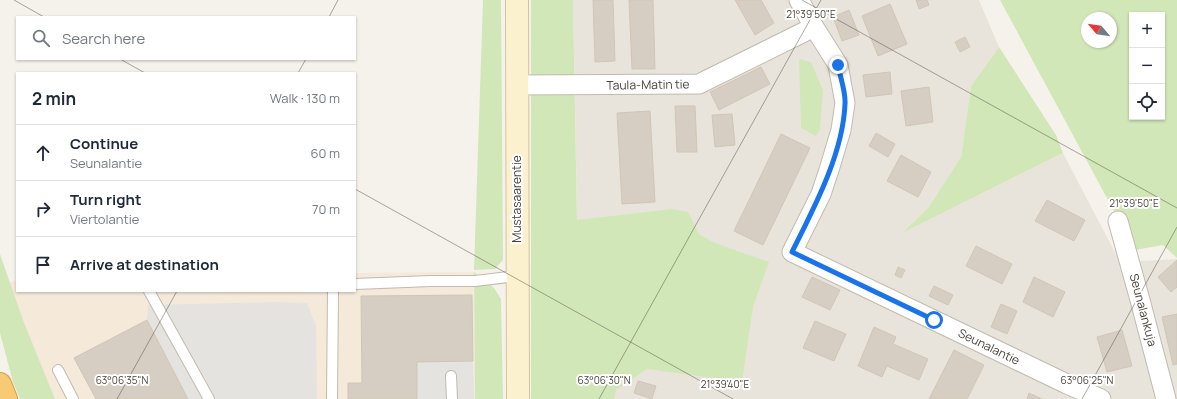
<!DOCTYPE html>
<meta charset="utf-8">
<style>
:root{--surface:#fff;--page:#f6f6f7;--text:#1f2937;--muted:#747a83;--line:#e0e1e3}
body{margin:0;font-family:Manrope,sans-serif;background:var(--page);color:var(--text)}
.controls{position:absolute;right:12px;top:12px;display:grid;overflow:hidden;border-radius:0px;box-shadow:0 1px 3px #0004}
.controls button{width:36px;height:36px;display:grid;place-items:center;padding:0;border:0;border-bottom:1px solid var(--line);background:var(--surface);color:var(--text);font:20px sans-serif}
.compass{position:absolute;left:1081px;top:12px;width:36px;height:36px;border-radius:50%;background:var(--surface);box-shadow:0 1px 3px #0004;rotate:299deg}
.stop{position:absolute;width:12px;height:12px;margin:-9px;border:3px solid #1a73e8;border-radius:50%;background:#fff}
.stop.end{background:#1a73e8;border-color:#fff;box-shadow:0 1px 4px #0008}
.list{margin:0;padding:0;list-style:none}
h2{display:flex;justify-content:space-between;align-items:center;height:52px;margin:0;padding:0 16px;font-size:17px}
h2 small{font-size:13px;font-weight:400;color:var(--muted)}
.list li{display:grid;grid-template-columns:26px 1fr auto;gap:12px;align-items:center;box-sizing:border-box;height:56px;padding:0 16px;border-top:1px solid var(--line)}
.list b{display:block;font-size:15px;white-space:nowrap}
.list p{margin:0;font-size:13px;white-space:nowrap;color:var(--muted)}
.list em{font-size:13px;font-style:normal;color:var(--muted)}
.icon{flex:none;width:22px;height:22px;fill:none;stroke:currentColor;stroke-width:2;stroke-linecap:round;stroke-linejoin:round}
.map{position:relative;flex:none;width:1177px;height:399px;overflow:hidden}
.search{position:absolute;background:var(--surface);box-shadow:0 1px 3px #0004;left:16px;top:16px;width:340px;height:44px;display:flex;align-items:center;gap:10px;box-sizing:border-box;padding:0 14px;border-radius:0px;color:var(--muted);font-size:15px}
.panel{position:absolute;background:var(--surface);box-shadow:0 1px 3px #0004;left:16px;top:72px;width:340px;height:220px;border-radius:0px}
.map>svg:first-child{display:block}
.residential{fill:#e9e4db}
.commercial{fill:#f5e9d9}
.green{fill:#d2e7b8;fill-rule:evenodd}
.parking{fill:#e4e3e0}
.building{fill:#d6cec2;stroke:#d1c6b5}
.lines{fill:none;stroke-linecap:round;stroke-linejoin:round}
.lane-casing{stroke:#c1baaf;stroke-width:12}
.street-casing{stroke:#c1baaf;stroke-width:21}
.secondary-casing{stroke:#d2c49e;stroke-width:24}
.highway-casing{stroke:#d6a045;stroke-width:24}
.lane{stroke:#fff;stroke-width:10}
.street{stroke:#fff;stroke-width:19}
.secondary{stroke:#fcf1cf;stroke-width:22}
.highway{stroke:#f7cb76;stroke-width:22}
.route{stroke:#1a73e8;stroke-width:5}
.ticks{fill:none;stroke:#4a433a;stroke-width:1;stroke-opacity:0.45}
.labels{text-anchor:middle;stroke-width:4;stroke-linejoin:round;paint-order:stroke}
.street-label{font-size:12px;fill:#4a433a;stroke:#fff}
.ticks-label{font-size:10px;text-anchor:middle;fill:#4a433a;stroke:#fff;stroke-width:4;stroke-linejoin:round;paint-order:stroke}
</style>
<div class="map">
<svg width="1177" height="399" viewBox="0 0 1177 399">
<rect width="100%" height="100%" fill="#f5f2ec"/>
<path class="residential" d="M573 0H979L999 47 971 86 961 157 928 208 903 232 1063 153 1120 262 1177 259V399H576L577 206Z"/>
<path class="commercial" d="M474 272 475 399H55L23 320 9 283 17 280V291H355V273Z"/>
<path class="green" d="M483 0H501L503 260 495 269 474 270Z
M531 0H573L577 220 672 209 688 212 699 234 715 243 769 262 753 307 742 382 647 369 616 390 614 399H531Z
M1000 0H1177V258L1163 245 1135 250ZM1132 15H1162V117H1132ZM1087 18H1111V42H1087Z
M999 47 1056 135 1063 153 902 233 928 208 961 157 971 86Z
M799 59 811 62 823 90 820 129 816 136 801 128Z
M0 254 23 320 55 399H20L13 382 0 333Z
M474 272 494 288 501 299 503 399H475Z"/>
<path class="parking" d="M277 302 307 303 316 326 317 399H188L147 320 148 305Z
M473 361 474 399H417V362Z"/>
<path class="building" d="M593 0H613L615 61 595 62Z
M629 0H653L655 69H632Z
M735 0H761L774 23 755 35Z
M916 0H927L929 5 919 9Z
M890 4 907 44 878 56 862 16Z
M849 10 859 35 842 41 833 17Z
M965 37 970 47 960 52 955 42Z
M761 67 770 84 719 110 710 92Z
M890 72 892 94 866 97 863 75Z
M929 87 933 122 906 126 901 91Z
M675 106H695L697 152H677Z
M650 111 655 202 622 204 617 113Z
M732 114 735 145 715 147 712 115Z
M876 133 895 144 888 157 869 146Z
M781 134 810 148 763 245 734 231Z
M901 155 931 172 918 197 887 181Z
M1047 200 1085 220 1074 241 1035 221Z
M976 246 1012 264 1002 284 966 266Z
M1177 260V287L1171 292 1158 277Z
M898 267 905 270 901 278 895 275Z
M812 277 840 290 830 310 802 297Z
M1034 277 1065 292 1053 317 1023 302Z
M934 286 953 295 948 305 929 296Z
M472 295 473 361 417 362V399H348V383H362L361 296Z
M1001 304 1017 311 1007 334 991 327Z
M1177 314V364L1173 365 1162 317Z
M147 320 188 399H96L74 358Z
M815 321 846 334 834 361 803 348Z
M874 327 896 337 893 344 928 359 919 380 887 366 882 377 858 366Z
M1122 330 1132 366 1107 372 1097 337Z
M954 350 984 365 967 399H929Z
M638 381 656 386 652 399 634 393Z
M1029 393 1042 399H1027Z"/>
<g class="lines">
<g class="lane-casing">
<path id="lane" d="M355 284 431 281H475L517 276
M149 291 209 399
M58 370 73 399
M451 376 452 399
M332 399 333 291"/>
</g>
<g class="street-casing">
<path id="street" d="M799 0 814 27 838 65 845 103 841 130 829 170 821 194 792 252 1067 384 1101 399
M517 85 699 84 814 27
M1118 221 1140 300 1166 399"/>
</g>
<g class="secondary-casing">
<path id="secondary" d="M517 0 518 399"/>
</g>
<g class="highway-casing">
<path id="highway" d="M0 384 6 399"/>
</g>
<use href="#lane" class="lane"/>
<use href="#street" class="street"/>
<use href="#secondary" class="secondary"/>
<use href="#highway" class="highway"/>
</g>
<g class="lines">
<path class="route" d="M838 65C840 77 846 92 845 104 843 154 814 208 792 252L934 320"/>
</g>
<path class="ticks" d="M14 0 44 17M802 0 1177 208M329 17 338 0M120 59 145 73M298 73 306 59M355 189 733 399M117 399 177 291M599 399 821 0M1082 399 1177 227"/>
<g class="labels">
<g class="street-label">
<text transform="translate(648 85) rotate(-1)" y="4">Taula-Matin tie</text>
<text transform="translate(517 199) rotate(-90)" y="4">Mustasaarentie</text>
<text transform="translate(1143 310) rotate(75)" y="4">Seunalankuja</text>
<text transform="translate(989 347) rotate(26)" y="4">Seunalantie</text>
</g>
</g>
<g class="ticks-label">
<text x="811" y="18">21°39'50"E</text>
<text x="1134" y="207">21°39'50"E</text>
<text x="122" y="384">63°06'35"N</text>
<text x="604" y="384">63°06'30"N</text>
<text x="1087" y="384">63°06'25"N</text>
<text x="725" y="388">21°39'40"E</text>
</g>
</svg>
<div class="controls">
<button>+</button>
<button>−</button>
<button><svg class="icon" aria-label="locate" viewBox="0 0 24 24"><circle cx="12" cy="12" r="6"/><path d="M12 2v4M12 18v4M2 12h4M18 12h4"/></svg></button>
</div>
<svg class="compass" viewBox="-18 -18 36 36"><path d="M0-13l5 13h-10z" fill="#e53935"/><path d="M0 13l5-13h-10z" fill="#747a83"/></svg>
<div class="stop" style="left:934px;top:320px"></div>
<div class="stop end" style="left:838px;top:65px"></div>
<div class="search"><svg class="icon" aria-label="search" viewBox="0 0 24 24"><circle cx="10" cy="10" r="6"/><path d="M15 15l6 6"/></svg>Search here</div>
<section class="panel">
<h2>2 min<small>Walk · 130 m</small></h2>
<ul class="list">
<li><svg class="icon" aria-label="ahead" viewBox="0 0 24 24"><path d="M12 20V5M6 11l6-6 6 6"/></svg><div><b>Continue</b><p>Seunalantie</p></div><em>60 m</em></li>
<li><svg class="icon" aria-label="right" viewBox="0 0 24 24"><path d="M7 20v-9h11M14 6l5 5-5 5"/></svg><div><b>Turn right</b><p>Viertolantie</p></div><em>70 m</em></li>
<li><svg class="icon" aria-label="arrive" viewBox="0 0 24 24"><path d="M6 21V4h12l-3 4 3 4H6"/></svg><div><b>Arrive at destination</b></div></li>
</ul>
</section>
</div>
